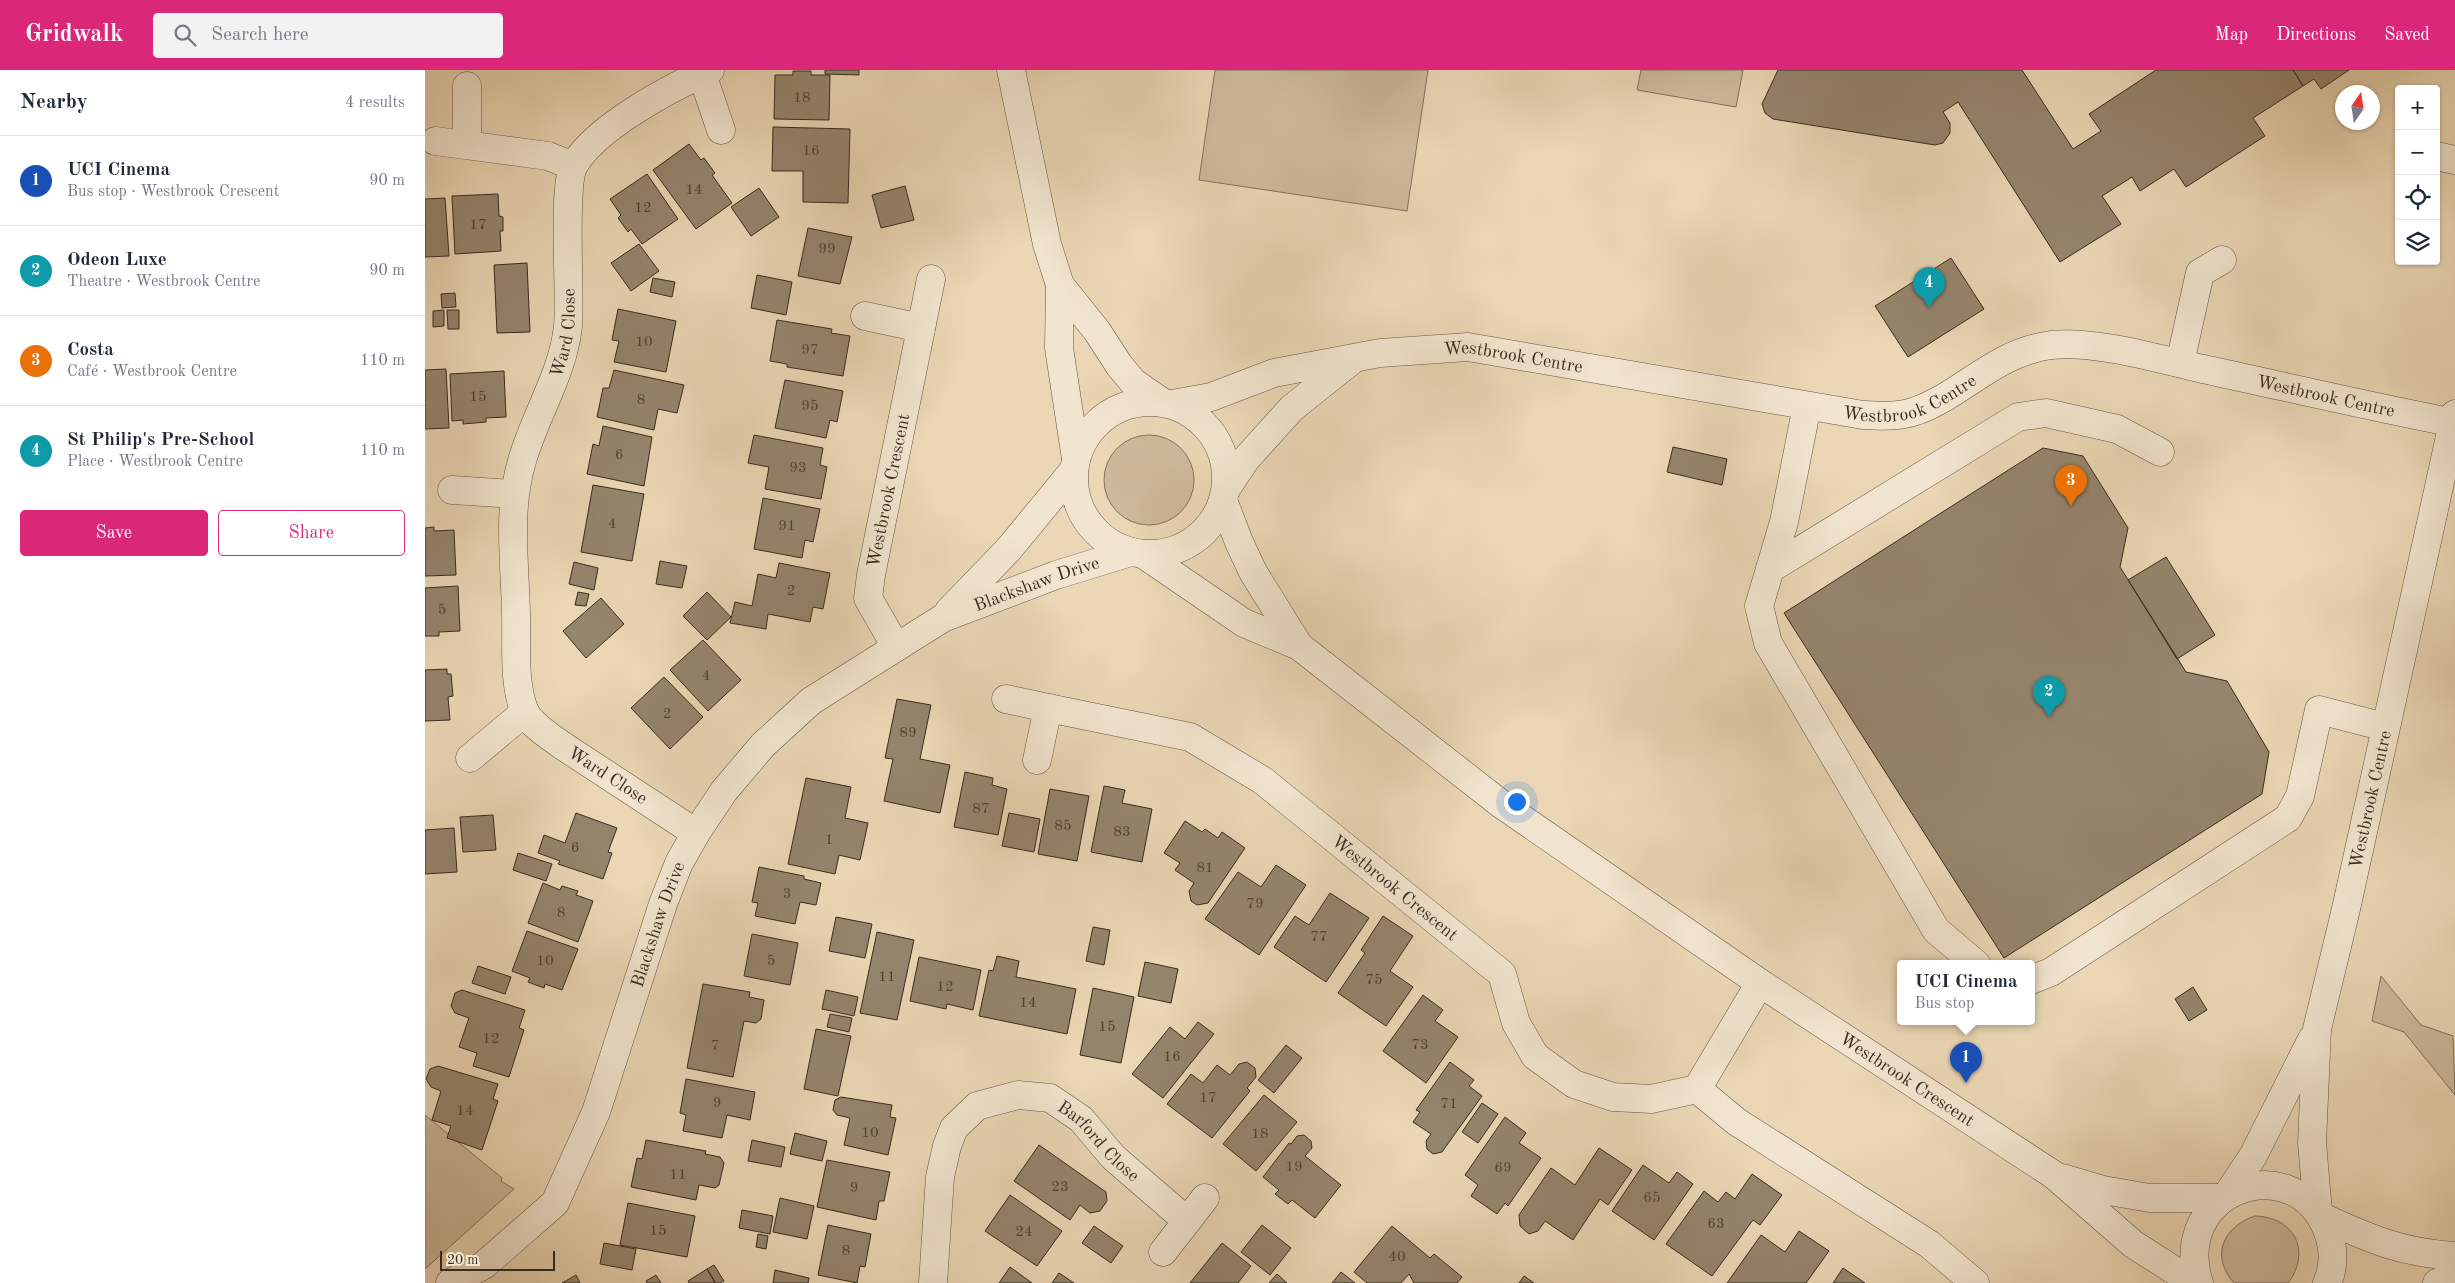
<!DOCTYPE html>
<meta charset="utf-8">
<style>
:root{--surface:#fff;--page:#f2f2f3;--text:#1f2937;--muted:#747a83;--line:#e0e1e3;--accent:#db2777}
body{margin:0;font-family:"Old Standard TT",serif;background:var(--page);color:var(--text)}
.controls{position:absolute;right:15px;top:15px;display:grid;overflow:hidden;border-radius:5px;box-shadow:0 1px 4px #0004}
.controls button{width:45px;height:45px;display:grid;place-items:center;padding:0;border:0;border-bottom:1px solid var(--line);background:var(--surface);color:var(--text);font:25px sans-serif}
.compass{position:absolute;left:1910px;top:15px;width:45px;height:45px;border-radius:50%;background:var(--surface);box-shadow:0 1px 4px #0004;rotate:13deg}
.scale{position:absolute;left:15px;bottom:12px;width:115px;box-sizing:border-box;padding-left:5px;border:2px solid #382c1f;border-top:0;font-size:14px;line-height:18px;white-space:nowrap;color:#382c1f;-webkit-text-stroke:4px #f2e5cf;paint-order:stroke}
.you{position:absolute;left:1091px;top:731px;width:18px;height:18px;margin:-12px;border:4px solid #fff;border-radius:50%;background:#1a73e8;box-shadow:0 0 0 8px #1a73e833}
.badge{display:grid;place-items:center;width:32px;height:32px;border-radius:50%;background:var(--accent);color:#fff;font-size:16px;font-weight:700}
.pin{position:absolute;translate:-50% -41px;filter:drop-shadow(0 1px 2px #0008)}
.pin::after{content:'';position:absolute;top:26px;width:18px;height:15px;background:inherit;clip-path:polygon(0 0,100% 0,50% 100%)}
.popup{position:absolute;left:1472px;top:890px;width:138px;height:65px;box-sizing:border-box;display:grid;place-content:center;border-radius:5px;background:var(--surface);filter:drop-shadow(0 1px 4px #0005);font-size:16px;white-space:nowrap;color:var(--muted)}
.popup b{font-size:19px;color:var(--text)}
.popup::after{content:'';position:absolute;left:50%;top:100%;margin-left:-10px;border:10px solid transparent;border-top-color:var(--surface)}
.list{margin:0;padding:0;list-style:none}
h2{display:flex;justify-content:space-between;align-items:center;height:65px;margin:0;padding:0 20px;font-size:21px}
h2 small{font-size:16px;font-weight:400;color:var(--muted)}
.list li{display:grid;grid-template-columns:32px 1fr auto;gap:15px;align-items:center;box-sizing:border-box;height:90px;padding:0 20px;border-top:1px solid var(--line)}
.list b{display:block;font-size:19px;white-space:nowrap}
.list p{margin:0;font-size:16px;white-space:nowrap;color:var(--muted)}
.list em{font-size:16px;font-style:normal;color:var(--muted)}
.actions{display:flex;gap:10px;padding:15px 20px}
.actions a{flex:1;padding:11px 0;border:1px solid var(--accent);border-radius:5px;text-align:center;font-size:18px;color:var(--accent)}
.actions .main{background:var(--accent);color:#fff}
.icon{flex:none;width:28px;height:28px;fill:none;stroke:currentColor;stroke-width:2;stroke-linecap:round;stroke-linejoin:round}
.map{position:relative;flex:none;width:2030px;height:1213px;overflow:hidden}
header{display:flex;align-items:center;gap:30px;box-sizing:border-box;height:70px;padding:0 25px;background:var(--accent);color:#fff}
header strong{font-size:24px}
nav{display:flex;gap:28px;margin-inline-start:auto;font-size:18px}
.search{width:350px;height:45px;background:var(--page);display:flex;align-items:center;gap:12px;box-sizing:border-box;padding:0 18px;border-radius:5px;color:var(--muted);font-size:19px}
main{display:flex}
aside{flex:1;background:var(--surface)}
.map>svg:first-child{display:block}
.green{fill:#cdba9c;stroke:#82735e}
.building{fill:#95856d;stroke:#382c1f}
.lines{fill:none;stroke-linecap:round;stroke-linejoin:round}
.minor-casing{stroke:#655744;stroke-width:29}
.minor{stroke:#f2e5cf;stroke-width:28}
.labels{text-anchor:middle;stroke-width:5;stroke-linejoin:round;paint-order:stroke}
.number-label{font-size:15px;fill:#4f4232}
.street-label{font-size:18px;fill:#382c1f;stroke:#f2e5cf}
</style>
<header>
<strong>Gridwalk</strong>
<div class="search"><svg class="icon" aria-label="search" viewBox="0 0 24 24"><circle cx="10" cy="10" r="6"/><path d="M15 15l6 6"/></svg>Search here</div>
<nav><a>Map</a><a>Directions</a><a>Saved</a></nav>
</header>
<main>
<aside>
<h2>Nearby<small>4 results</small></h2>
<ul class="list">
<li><span class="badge" style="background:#1a4fb4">1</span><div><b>UCI Cinema</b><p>Bus stop · Westbrook Crescent</p></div><em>90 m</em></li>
<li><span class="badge" style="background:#0f9aa8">2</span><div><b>Odeon Luxe</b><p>Theatre · Westbrook Centre</p></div><em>90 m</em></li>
<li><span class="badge" style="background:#e8710a">3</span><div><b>Costa</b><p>Café · Westbrook Centre</p></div><em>110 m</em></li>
<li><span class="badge" style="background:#0f9aa8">4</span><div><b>St Philip's Pre-School</b><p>Place · Westbrook Centre</p></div><em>110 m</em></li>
</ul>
<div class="actions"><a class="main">Save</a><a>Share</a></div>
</aside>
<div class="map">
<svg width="2030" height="1213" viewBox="0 0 2030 1213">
<rect width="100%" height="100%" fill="#ebd7b5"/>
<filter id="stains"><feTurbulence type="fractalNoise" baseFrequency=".004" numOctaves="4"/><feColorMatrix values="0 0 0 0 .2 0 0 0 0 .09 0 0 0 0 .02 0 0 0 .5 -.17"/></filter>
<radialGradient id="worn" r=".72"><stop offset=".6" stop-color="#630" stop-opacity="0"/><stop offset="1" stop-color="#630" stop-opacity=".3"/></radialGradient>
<path class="green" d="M790 0H1003L982 141 774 110Z
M1216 0H1318L1311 37 1212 20Z
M679 410a45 45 0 1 1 90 0a45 45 0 1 1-90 0Z
M1956 906 1996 955 2028 966 2030 1025 1979 962 1947 951Z
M0 1045 77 1108 76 1111 89 1119 0 1199Z
M1830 1146C1869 1147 1887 1181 1863 1213H1809C1785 1186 1798 1157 1830 1146Z"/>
<path class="building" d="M400 0H434V5L400 4Z
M1597 0 1648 79 1676 61 1664 44 1731 0H1868L1878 16 1828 48 1840 66 1761 117 1749 99 1715 121 1707 107 1677 126 1696 154 1635 192 1533 32 1518 42 1525 53V63L1518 73 1510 75 1348 49 1340 43 1337 34 1353 0Z
M1868 0H1924L1896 19 1889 9 1878 16Z
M368 1H386V5H405L404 50 349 49 350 5H368Z
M348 57 425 59 423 133 378 132V101H347Z
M264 74 276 90 279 88 290 103 287 105 307 133 271 159 228 100Z
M222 104 253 149 217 174 206 159 203 162 193 148 196 145 185 129Z
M480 116 489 150 456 158 447 125Z
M334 118 354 147 326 166 306 137Z
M73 124 74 146 78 147V161H75L76 181 30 184 27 126Z
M20 128 24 186 0 187V129Z
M383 158 427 167 415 214 373 206Z
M214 174 234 201 206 221 186 193Z
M1526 188 1559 239 1483 287 1450 236Z
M102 193 105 262 72 263 69 195Z
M332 205 367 212 361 245 326 238Z
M228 208 250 212 247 227 225 222Z
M30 223 31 237 17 238 16 224Z
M193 239 251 251 241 302 189 292 194 271 187 270Z
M19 240V256L8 257V241Z
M22 240H34V259H23Z
M352 250 407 259 406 263 425 266 418 306 362 297V294L345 291Z
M21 299 24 358 0 359V300Z
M189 300 259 315 252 343 233 339 229 360 172 347 178 318H184Z
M79 301 81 347 61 348V352L38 354V350L27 351 25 304Z
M360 310 418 321 412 352 405 350 401 368 350 358Z
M178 356 227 367 219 416 162 404 168 374 174 376Z
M329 365 398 378 395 395 402 397 396 429 340 419 344 397 323 393Z
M1248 377 1302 389 1297 415 1242 402Z
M1618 378 1658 386 1703 458 1695 497 1761 602 1802 611 1844 682 1837 724 1579 888 1359 543Z
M168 415 219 424 207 491 156 482Z
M338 428 395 439 388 472 380 470 377 488 329 479Z
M9 457V461L29 460 31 505 0 506V458Z
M1741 487 1790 565 1752 589 1703 510Z
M235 491 262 496 257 518 231 514Z
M149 492 173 498 169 520 144 514Z
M354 493 405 503 398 539 388 537 385 552 343 544 341 559 305 553 310 532 327 536 333 504 351 508Z
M33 516 35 561 14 562V566H0V518Z
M153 522 164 524 161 536 150 535Z
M282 522 306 547 282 570 258 546Z
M176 528 199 554 161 588 138 561Z
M278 570 316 610 283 641 245 600Z
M22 599V604H26L28 626 23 627 25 650 0 651V600Z
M239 607 278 647 245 679 206 638Z
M472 629 506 635 495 689 525 695 515 743 459 731 468 689 460 688Z
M540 702 568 708 567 715 582 719 573 765 529 757Z
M381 708 426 717 420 748 443 753 435 790 414 785 410 804 363 794Z
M679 716 700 720 697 733 727 739 717 792 666 782Z
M625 719 664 726 652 791 613 784Z
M151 743 192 758 183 782 187 783 178 809 133 794 135 791 113 783 119 765 140 773Z
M584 743 615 749 609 782 577 776Z
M68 745 71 780 38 782 35 747Z
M760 751 777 762 780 759 793 768 797 762 820 778 783 833 772 835 766 831 764 821 769 813 750 800 755 793 739 783Z
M29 758 32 802 0 804V760Z
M93 783 127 794 121 811 88 800Z
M851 795 881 815 834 885 780 849 813 802 836 817Z
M334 797 379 806V809L396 813 391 835 375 832 370 854 330 846 333 833 327 832Z
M118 813 135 820 137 816 153 821 151 825 168 831 153 872 103 853Z
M905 823 944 848 901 912 849 877 870 846 884 855Z
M958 846 988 866 965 901 988 917 961 956 913 923 940 883 936 880Z
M411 847 447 854 440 888 404 881Z
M668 857 685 860 679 895 661 891Z
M102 861 153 879 137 920 120 914 119 918 103 912 105 908 87 901Z
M452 862 489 870 472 950 435 943Z
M327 864 373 873 365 915 319 906Z
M572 886 594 891 591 907 651 919 642 964 554 946 564 900 568 901Z
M494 887 556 900 548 940 522 934 521 939 485 931Z
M720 892 753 899 746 933 713 926Z
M53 896 86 907 80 924 47 913Z
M278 914 325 922 324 927 339 930 336 949 331 953 319 951 308 1007 262 998Z
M1768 917 1782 940 1764 951 1750 929Z
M668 918 709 927 696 993 655 985Z
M37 920 100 940 94 958 99 960 84 1007 48 996 52 983 34 977 44 948 30 943 26 936 30 923Z
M401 920 433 927 429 946 397 939Z
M998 925 1018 940 1010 951 1033 967 1001 1013 958 981Z
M405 944 427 948 424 962 402 957Z
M773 952 789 964 738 1028 707 1004 745 957 760 969Z
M391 959 426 966 413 1026 379 1019Z
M861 975 877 988 849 1023 833 1010Z
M822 992 830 998 831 1007 822 1018 825 1021 787 1068 742 1034 766 1004 778 1013 792 995 805 1005 814 994Z
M1025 992 1049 1010 1044 1016 1057 1026 1017 1082 1008 1084 1002 1079 1001 1071 1006 1064 988 1052 995 1042 991 1040Z
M13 996 73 1014 68 1029 73 1031 57 1080 22 1068 26 1056 7 1050 16 1021 6 1017 1 1009 5 999Z
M261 1009 330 1022 325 1050 302 1045 297 1068 258 1061 261 1045 255 1043Z
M839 1025 872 1052 831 1101 798 1074Z
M416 1027 467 1035 465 1047 471 1048 463 1085 419 1075 425 1048 412 1045 408 1040 410 1030Z
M1057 1033 1073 1044 1053 1073 1037 1062Z
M1080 1047 1101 1063 1094 1073 1116 1088 1083 1136 1080 1133 1072 1144 1046 1126 1053 1115 1040 1105Z
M370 1063 402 1071 397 1091 365 1084Z
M879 1065 886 1071 887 1078 880 1086 916 1115 890 1148 867 1130 863 1134 850 1124 854 1120 838 1107 864 1073 866 1074 872 1066Z
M221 1070 281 1081 280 1084 295 1087 299 1093 294 1115 290 1118 274 1115 271 1130 206 1117 212 1088 217 1089Z
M327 1070 360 1077 356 1097 323 1091Z
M614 1075 681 1122 682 1131 675 1141 665 1143 655 1135 645 1150 589 1111Z
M1174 1078 1207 1100 1183 1135 1175 1129 1148 1170 1120 1151 1113 1161 1104 1164 1095 1156 1094 1145 1126 1098 1150 1115Z
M402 1090 465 1102 459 1131H454L451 1150 392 1137Z
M1218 1095 1244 1113 1252 1102 1268 1114 1229 1170 1187 1141Z
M1327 1104 1357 1125 1335 1155 1328 1150 1287 1206 1241 1174 1279 1121 1293 1132 1301 1122 1310 1129Z
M585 1125 637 1161 612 1196 560 1161Z
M355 1128 389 1136 382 1169 348 1162Z
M203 1133 270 1146 262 1187 195 1175Z
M317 1140 348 1146 345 1164 314 1158Z
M403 1155 446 1164 440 1197 435 1196 432 1213 393 1205Z
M837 1155 866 1178 845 1205 816 1182Z
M669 1156 698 1176 686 1193 657 1173Z
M967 1156 1005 1188 1009 1184 1037 1207 1032 1213H989L984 1204 976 1213H942L929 1202Z
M1374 1161 1404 1181 1381 1213H1302L1336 1165 1360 1182Z
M333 1164 343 1166 341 1179 331 1177Z
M179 1173 211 1179 207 1200 175 1194Z
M797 1173 826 1196 813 1213H765Z
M289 1195 299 1211 295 1213H291L282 1199Z
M585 1197 607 1213H574Z
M1418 1198 1440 1213H1408Z
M282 1199 290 1213H264L263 1211Z
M350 1200 384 1208 383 1213H348Z
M916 1202 930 1213H907Z
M634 1203 649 1213H627Z
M852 1204 862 1213H844Z
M151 1205 155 1213H137Z
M231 1205 236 1213H222L221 1211Z
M1099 1206 1109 1213H1094Z"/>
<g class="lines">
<g class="minor-casing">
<g id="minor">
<path d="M285 0 277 4 296 60"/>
<path d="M586 0 622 174 635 215 634 278 651 389"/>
<path d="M42 16V74"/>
<path d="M10 71 123 86 148 96"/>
<path d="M2011 86 2030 90"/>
<path d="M635 215 672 261 694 295 708 312 737 332"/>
<path d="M440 246 496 258"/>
<path d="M1755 293 1775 203 1797 190"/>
<circle cx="725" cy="408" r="76"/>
<path id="s1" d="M747 334 786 327 849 303 955 283 1043 277 1438 345C1456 346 1473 347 1491 341 1540 323 1569 283 1626 275 1670 270 1734 289 1778 299 1862 317 1946 337 2030 353"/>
<path d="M1382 336 1359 452 1334 536 1343 573 1511 860 1551 894"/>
<path d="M801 419 821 389 867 338 926 291"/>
<path d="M27 420 89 424"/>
<path d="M798 430 814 472 828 502 874 576"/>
<path id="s2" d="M718 484 819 553 874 576 1076 734 1335 913 1629 1105 1708 1174 1769 1213"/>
<path d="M1345 499 1593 347 1621 343 1692 359 1735 382"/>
<path d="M524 541 583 480 649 400"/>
<path id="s3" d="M471 577 443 528 446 505 506 209"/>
<path d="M581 629 623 638 612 690"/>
<path id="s4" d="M623 638 765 667 837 710 1077 904 1091 953 1110 986 1149 1014 1188 1027 1226 1029 1272 1019 1335 913"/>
<path d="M45 688 100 642"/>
<path id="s5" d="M271 763 138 676C126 667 105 655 99 640 88 610 92 575 91 544 90 492 82 441 97 391 110 345 138 304 143 256 146 223 137 116 149 95 170 59 239 21 277 4"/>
<path d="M1606 910 1626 902 1863 748 1875 726 1894 640 1960 657"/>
<path d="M1272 1019 1312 1052 1504 1174 1550 1213"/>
<path d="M1637 1108 1678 1120 1725 1128H1798"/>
<path d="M1802 1125 1828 1086 1887 969"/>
<path id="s6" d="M1893 1142 1887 1073 1892 959 1921 839 2030 344"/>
<path d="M1897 1147C1945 1169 1977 1183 2030 1186"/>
<path d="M738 1182 780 1128"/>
<path id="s7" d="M25 1213 59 1195 130 1133 171 1042 238 834 254 793 271 763 299 721 338 675 386 631 518 548 631 505 706 482"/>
<path id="s8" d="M508 1213 515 1107 522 1076 529 1058 552 1036 593 1025 625 1028 656 1049 688 1087 762 1151"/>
<path d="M1774 1213C1745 1121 1865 1077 1901 1157 1909 1175 1910 1196 1902 1213"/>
<path d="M2012 1213 2030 1205"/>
</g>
</g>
<use href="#minor" class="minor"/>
</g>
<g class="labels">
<g class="number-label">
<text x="377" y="32">18</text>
<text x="386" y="85">16</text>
<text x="269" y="124">14</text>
<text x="218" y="142">12</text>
<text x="53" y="159">17</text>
<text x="402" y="183">99</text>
<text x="219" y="276">10</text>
<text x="385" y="284">97</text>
<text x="53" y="331">15</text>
<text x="216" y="334">8</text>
<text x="385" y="340">95</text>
<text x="194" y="389">6</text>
<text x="373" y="402">93</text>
<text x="187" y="458">4</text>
<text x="362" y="460">91</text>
<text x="366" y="525">2</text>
<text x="17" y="544">5</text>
<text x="281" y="610">4</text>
<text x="242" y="648">2</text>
<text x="483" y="667">89</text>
<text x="556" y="743">87</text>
<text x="638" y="760">85</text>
<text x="697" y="766">83</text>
<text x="404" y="774">1</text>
<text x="150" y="782">6</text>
<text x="780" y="802">81</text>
<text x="362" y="828">3</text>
<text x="830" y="838">79</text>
<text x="136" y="847">8</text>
<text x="894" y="871">77</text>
<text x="120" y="895">10</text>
<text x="346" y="895">5</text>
<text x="462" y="911">11</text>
<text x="949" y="914">75</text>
<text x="520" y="921">12</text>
<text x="603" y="937">14</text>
<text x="682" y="961">15</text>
<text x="66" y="973">12</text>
<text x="995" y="979">73</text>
<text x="290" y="980">7</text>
<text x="747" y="991">16</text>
<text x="783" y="1032">17</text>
<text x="292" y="1037">9</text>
<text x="1024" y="1038">71</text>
<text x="40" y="1045">14</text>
<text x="445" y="1067">10</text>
<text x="835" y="1068">18</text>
<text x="869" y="1101">19</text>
<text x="1078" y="1102">69</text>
<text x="253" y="1109">11</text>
<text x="635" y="1121">23</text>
<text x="429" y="1122">9</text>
<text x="1227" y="1132">65</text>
<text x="1291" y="1158">63</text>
<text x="233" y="1165">15</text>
<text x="599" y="1166">24</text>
<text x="421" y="1185">8</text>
<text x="972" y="1191">40</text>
</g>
<g class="street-label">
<text dy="6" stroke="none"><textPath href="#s5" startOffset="599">Ward Close</textPath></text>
<text dy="6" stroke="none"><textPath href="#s1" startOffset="349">Westbrook Centre</textPath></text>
<text dy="6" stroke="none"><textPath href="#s1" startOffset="754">Westbrook Centre</textPath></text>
<text dy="6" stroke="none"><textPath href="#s1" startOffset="1189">Westbrook Centre</textPath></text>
<text dy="6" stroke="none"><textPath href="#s3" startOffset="166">Westbrook Crescent</textPath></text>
<text dy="6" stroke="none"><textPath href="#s7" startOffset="961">Blackshaw Drive</textPath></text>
<text transform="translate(183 705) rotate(33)" y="6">Ward Close</text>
<text dy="6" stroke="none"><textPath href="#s6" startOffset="419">Westbrook Centre</textPath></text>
<text dy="6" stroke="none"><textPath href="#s4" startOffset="400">Westbrook Crescent</textPath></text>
<text dy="6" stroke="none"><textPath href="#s7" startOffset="430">Blackshaw Drive</textPath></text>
<text dy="6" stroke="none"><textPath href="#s2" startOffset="929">Westbrook Crescent</textPath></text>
<text dy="6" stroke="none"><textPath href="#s8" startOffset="329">Barford Close</textPath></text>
</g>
</g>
<rect width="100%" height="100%" filter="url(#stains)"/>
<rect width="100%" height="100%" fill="url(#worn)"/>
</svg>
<div class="controls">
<button>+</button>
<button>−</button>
<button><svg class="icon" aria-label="locate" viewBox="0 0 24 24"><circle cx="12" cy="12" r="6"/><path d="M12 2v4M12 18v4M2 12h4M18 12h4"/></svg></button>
<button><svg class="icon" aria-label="layers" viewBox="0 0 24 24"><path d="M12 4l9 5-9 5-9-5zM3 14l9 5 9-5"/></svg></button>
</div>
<svg class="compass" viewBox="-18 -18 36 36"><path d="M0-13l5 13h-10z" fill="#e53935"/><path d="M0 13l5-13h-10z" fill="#747a83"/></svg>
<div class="scale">20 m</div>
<div class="you"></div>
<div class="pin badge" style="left:1541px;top:1013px;background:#1a4fb4">1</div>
<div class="popup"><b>UCI Cinema</b>Bus stop</div>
<div class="pin badge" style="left:1624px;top:647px;background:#0f9aa8">2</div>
<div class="pin badge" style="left:1646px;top:436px;background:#e8710a">3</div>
<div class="pin badge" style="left:1504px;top:238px;background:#0f9aa8">4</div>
</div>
</main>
